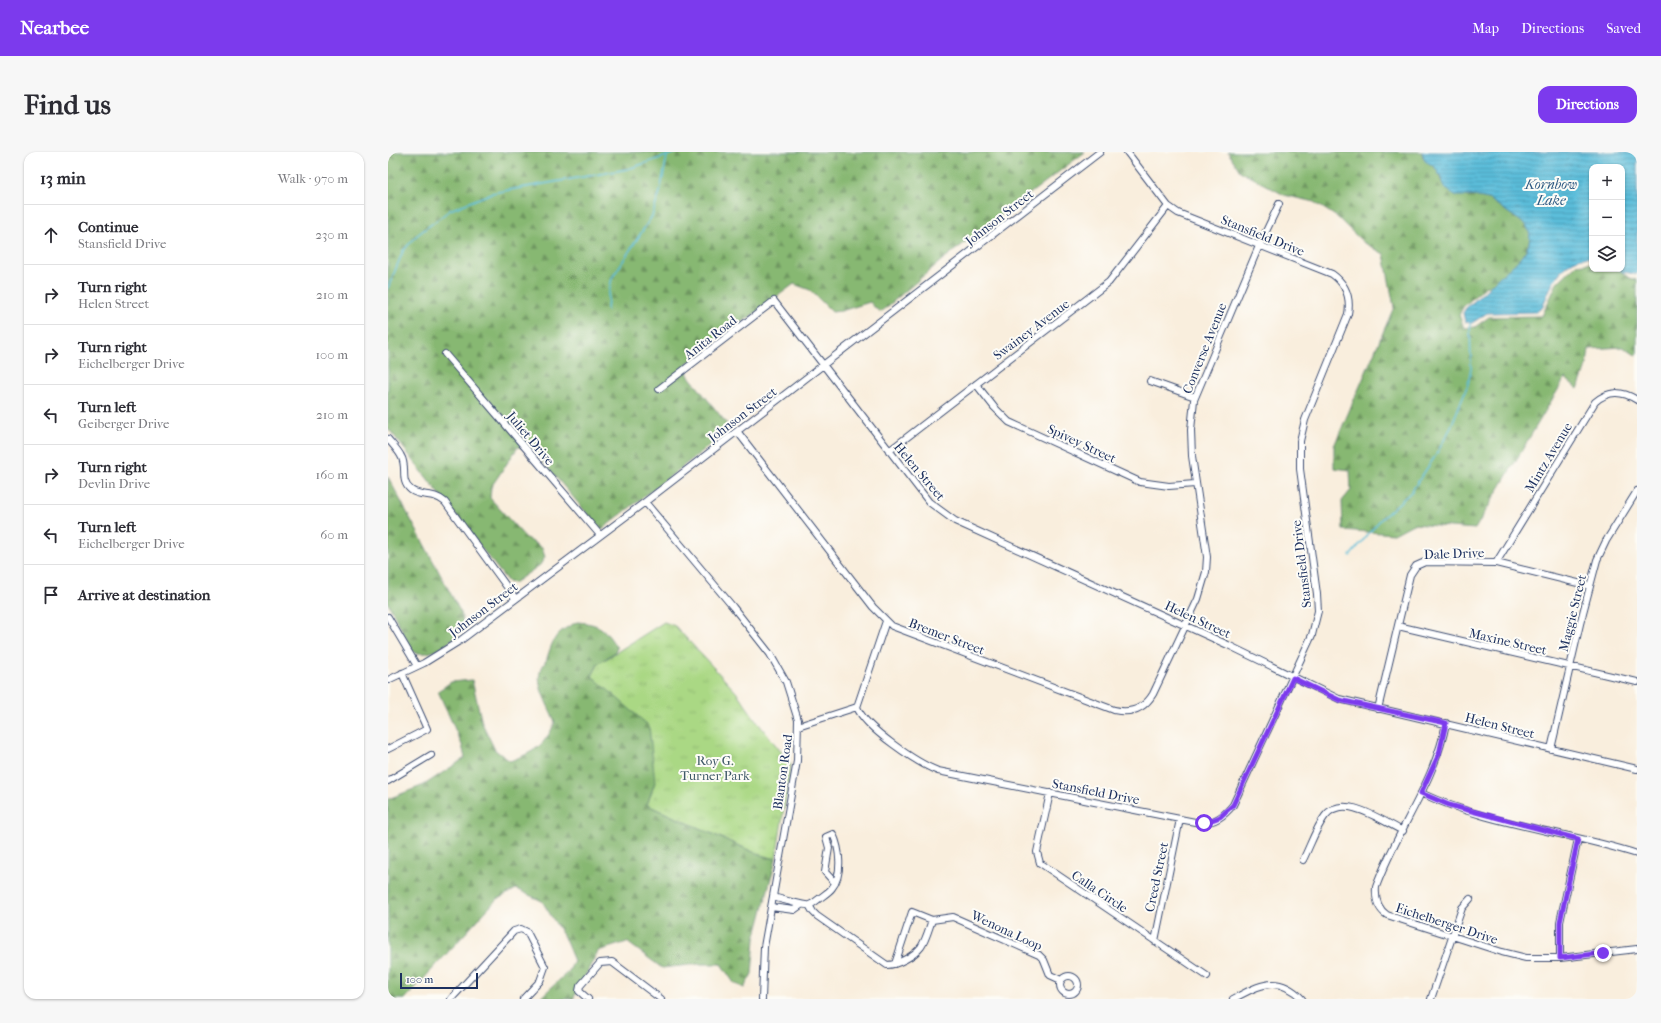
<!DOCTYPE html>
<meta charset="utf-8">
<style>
:root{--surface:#fff;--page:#f7f7f7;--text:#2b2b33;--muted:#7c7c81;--line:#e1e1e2;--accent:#7c3aed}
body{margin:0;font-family:"IM FELL French Canon",serif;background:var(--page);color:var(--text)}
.controls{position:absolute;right:12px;top:12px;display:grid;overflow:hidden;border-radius:8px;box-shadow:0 1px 3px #0004}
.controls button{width:36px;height:36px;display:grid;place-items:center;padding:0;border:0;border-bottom:1px solid var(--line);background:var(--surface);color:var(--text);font:20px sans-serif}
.scale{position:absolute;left:12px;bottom:10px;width:78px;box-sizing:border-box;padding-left:4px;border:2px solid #1b2f5e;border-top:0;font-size:11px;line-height:14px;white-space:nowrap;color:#1b2f5e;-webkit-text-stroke:3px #fdfcf7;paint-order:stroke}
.stop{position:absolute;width:12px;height:12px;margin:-9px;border:3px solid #7c3aed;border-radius:50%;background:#fff}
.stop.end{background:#7c3aed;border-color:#fff;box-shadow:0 1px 4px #0008}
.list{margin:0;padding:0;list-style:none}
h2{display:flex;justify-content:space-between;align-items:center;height:52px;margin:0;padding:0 16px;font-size:17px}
h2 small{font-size:13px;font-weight:400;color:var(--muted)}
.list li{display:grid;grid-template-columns:26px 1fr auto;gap:12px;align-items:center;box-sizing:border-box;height:60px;padding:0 16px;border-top:1px solid var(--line)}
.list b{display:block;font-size:15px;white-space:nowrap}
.list p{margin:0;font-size:13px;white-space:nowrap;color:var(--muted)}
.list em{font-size:13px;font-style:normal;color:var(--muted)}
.icon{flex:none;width:22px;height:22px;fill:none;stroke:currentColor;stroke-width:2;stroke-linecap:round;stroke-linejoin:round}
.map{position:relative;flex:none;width:1249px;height:847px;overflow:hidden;border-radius:12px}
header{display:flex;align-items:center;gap:24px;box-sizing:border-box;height:56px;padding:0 20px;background:var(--accent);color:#fff}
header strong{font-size:19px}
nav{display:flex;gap:22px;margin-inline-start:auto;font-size:14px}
.intro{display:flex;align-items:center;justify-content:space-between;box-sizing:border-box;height:96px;padding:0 24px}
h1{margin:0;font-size:28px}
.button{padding:10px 18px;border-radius:12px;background:var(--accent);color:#fff;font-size:14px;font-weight:700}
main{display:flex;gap:24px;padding:0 24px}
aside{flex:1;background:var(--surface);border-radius:12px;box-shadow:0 1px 3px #0004}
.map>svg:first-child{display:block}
.grass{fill:url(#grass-tufts);stroke:#628471}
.forest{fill:url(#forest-firs);stroke:#517468}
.water{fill:url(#water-rules);stroke:#3b769c}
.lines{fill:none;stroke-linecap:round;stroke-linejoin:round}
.stream{stroke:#5bbdda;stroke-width:1.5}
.minor-casing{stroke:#3c4c71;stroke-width:8}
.minor{stroke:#fff;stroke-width:6}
.route{stroke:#7c3aed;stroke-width:5}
.labels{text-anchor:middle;stroke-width:4;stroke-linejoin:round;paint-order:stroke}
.street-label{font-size:13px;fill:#1b2f5e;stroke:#fdfcf7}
.park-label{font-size:13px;fill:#3f5968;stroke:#fdfcf7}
.water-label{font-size:14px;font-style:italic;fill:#2e5a83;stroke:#fdfcf7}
</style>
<header>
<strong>Nearbee</strong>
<nav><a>Map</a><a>Directions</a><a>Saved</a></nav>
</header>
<div class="intro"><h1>Find us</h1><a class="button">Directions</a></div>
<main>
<aside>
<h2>13 min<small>Walk · 970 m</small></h2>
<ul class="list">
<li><svg class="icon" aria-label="ahead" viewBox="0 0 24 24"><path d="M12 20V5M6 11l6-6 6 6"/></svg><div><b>Continue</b><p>Stansfield Drive</p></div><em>230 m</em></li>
<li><svg class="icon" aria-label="right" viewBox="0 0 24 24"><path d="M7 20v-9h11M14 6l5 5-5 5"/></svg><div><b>Turn right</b><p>Helen Street</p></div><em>210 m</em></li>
<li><svg class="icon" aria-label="right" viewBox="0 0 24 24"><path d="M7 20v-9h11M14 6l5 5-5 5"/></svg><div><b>Turn right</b><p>Eichelberger Drive</p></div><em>100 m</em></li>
<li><svg class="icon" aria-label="left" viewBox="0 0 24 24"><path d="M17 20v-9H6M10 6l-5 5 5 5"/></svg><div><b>Turn left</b><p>Geiberger Drive</p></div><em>210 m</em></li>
<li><svg class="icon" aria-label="right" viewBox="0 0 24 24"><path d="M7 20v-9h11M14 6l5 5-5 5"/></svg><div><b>Turn right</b><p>Devlin Drive</p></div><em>160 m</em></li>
<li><svg class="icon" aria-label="left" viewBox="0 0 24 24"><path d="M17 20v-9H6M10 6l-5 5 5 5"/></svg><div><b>Turn left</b><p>Eichelberger Drive</p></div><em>60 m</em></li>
<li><svg class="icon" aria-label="arrive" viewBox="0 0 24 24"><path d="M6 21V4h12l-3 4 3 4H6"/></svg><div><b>Arrive at destination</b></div></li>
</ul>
</aside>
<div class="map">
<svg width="1249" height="847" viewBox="0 0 1249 847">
<defs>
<pattern id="grass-tufts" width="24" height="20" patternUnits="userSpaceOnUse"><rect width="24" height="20" fill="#aad884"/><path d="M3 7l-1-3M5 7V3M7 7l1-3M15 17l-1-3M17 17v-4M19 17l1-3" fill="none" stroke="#92ba74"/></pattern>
<pattern id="forest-firs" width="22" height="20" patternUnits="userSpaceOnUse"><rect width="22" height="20" fill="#87b872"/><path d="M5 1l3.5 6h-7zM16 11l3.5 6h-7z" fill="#6e9661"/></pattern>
<pattern id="water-rules" width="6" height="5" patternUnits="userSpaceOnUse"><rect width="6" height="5" fill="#5bbdda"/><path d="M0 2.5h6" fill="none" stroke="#4a9ab4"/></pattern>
</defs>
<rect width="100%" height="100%" fill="#fdfcf7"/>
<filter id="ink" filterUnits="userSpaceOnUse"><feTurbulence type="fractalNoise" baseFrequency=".025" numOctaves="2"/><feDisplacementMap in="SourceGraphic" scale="8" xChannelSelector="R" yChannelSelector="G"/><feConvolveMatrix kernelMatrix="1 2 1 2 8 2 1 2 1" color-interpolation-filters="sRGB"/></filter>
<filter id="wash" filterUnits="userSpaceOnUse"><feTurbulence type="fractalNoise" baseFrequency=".012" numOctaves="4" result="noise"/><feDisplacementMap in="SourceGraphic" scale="16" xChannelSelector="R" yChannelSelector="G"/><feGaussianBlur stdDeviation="0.9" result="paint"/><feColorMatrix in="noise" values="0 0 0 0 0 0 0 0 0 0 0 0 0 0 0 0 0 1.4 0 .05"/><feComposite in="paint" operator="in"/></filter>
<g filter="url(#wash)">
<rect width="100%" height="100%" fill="#f9eedd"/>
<path class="grass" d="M276 470 287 474 349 541 370 571 403 612 388 707 372 703 259 653 267 630 204 524 210 512Z"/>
<path class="forest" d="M0 0H697L554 108 493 160 488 157 482 150 453 159 444 160 422 138 406 132 298 212 300 223 339 272V280L213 378 144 297 130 295 103 335 102 346 137 385 154 396 157 405 152 413 126 431 120 430 0 276Z
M840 0H1034C1034 9 1043 10 1048 17 1051 21 1052 26 1054 31L1080 45 1086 44 1101 47 1138 73C1154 97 1116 119 1104 135L1098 134 1075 155 1071 163 1076 176 1087 175 1101 165 1154 164 1169 131 1188 113 1204 111V117H1230L1241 126 1249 128V204L1235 195 1201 197 1199 212 1190 237 1177 226 1087 377 1025 372 1006 382 955 378 954 349 963 338 962 318 946 316V294L1006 155 996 102 975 90 949 65 926 50 896 43 852 19Z
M0 325 73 461 76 473C65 490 46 506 25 500L0 451Z
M189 470C213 472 216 476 229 496L227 500 210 512 204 524 261 574 267 630 259 653 372 703 388 707 367 787 364 822 356 836 346 831 333 812H311L274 816 239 790 210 799 185 847H151L181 819 186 809 176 785 154 749 128 737 108 748 17 847H0V647L36 633 77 606 74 593 50 539 63 530 84 528 94 571 107 598 122 609C146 600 157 594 167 570 162 556 148 535 152 520 154 514 159 509 160 503 167 482 170 480 189 470Z"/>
<path class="water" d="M1034 0H1249V122L1235 120 1230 117H1234V15H1204V106C1177 101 1161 135 1155 155L1148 160 1099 161 1084 171 1077 170 1075 161 1078 156C1089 147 1100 136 1110 126 1124 114 1152 95 1138 73L1101 47 1086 44H1069L1064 41 1058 37 1050 20 1046 14 1037 9Z"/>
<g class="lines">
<path class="stream" d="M0 136 15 99 28 84 62 58 104 41 240 17 290 0
M219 158 220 145 224 126 264 64 272 40 279 4
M962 404 992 368 1023 340 1048 303 1062 277 1080 232 1083 216 1082 171"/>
</g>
</g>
<g filter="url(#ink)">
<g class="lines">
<g class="minor-casing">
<path id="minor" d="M57 202 212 383
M762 229 807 245
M588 232 606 255 621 270 752 330 781 334 807 332
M271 237 386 149 541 350 567 369 840 493 951 547 1249 617
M349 279 485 455 504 474 726 558C743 562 756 557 765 542L810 447 818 420 819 405 804 304 803 278 806 248 871 94 891 52
M0 287C4 292 10 298 13 304 20 315 11 329 23 338 34 346 44 339 57 350L127 446
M501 299 721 130 780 54
M257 350 345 455 382 502 398 530 410 568 409 609 376 795 374 847
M1108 411 1207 250C1221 238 1234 239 1249 248
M0 465 29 514
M1010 474 1249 530
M0 528 36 511 73 488 257 350 712 0
M469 555C477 576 529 611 550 619L812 671C827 671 836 664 845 653L924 483 930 459 929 442 912 317V289L917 268 960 162C963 145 958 132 944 122L790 61 780 54 739 0
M990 557 1022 423 1028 414 1037 410 1108 411 1202 434
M1058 571C1047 631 1008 679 988 735 987 746 990 757 999 763L1114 800 1138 806H1172L1249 797
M410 574 469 555 498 469
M0 597 39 577 14 521
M1163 597 1192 472 1209 408 1218 389 1249 339
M0 629 43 603
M662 641 649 700 652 711 819 824
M1033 641C1101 673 1178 679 1249 702
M915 708C922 694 928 676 937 664 955 640 994 669 1015 679
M385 745C392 747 418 754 421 753 425 752 429 748 432 746 436 743 441 740 444 736 455 722 452 697 445 682L438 685 441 696 437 720 447 731
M421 753 425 760 429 764 499 813C509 813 526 804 533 795 538 788 541 776 544 768L524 760 507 812
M383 755 406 758 413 753
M544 768 565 765 651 803 656 808 662 823 673 828
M767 789 792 667
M1172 806V770L1190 687
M672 833a9 9 0 1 1 18 0a9 9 0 1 1-18 0Z
M63 847 126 779 133 777 139 780 157 815 152 829 135 847
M200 847 191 839 192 834 212 811 224 810 273 847
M845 847C871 833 890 822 914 847
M1043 847 1074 756 1082 747"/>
</g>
<use href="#minor" class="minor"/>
</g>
</g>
<g class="lines" filter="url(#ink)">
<path class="route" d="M816 671 832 665 845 653 905 526 951 548 1058 571 1051 602 1033 641 1061 653 1190 687 1172 770V806L1215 801"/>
</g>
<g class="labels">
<g class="street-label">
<text transform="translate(611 65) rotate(-38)" y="5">Johnson Street</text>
<text transform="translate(875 83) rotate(22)" y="5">Stansfield Drive</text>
<text transform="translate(643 177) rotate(-37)" y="5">Swainey Avenue</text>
<text transform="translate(322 185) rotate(-38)" y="5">Anita Road</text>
<text transform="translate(816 196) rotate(-68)" y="5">Converse Avenue</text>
<text transform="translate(354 262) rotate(-37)" y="5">Johnson Street</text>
<text transform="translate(143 286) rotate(50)" y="5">Juliet Drive</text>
<text transform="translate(694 291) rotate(25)" y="5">Spivey Street</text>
<text transform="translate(1160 305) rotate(-59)" y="5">Mintz Avenue</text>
<text transform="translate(532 319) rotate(50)" y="5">Helen Street</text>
<text transform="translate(1066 401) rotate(-2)" y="5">Dale Drive</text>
<text transform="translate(913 412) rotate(-97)" y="5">Stansfield Drive</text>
<text transform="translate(95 457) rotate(-37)" y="5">Johnson Street</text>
<text transform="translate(1184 461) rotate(-76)" y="5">Maggie Street</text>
<text transform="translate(810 467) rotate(25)" y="5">Helen Street</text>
<text transform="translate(559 484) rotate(21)" y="5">Bremer Street</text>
<text transform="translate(1120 489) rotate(13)" y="5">Maxine Street</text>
<text transform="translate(1112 573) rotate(14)" y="5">Helen Street</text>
<text transform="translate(394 620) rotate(-82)" y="5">Blanton Road</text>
<text transform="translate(708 639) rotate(11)" y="5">Stansfield Drive</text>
<text transform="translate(768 725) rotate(-78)" y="5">Creed Street</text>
<text transform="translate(712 739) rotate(34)" y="5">Calla Circle</text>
<text transform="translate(1059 771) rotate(18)" y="5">Eichelberger Drive</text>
<text transform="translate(619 778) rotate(25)" y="5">Wenona Loop</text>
</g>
<g class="park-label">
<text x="327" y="613">Roy G.<tspan x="327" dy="15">Turner Park</tspan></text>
</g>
<g class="water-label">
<text x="1163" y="37">Kornbow<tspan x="1163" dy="16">Lake</tspan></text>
</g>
</g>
</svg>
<div class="controls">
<button>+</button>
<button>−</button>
<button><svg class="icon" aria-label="layers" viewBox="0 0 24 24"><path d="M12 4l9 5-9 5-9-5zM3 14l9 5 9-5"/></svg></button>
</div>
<div class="scale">100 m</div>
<div class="stop" style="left:816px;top:671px"></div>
<div class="stop end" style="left:1215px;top:801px"></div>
</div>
</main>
